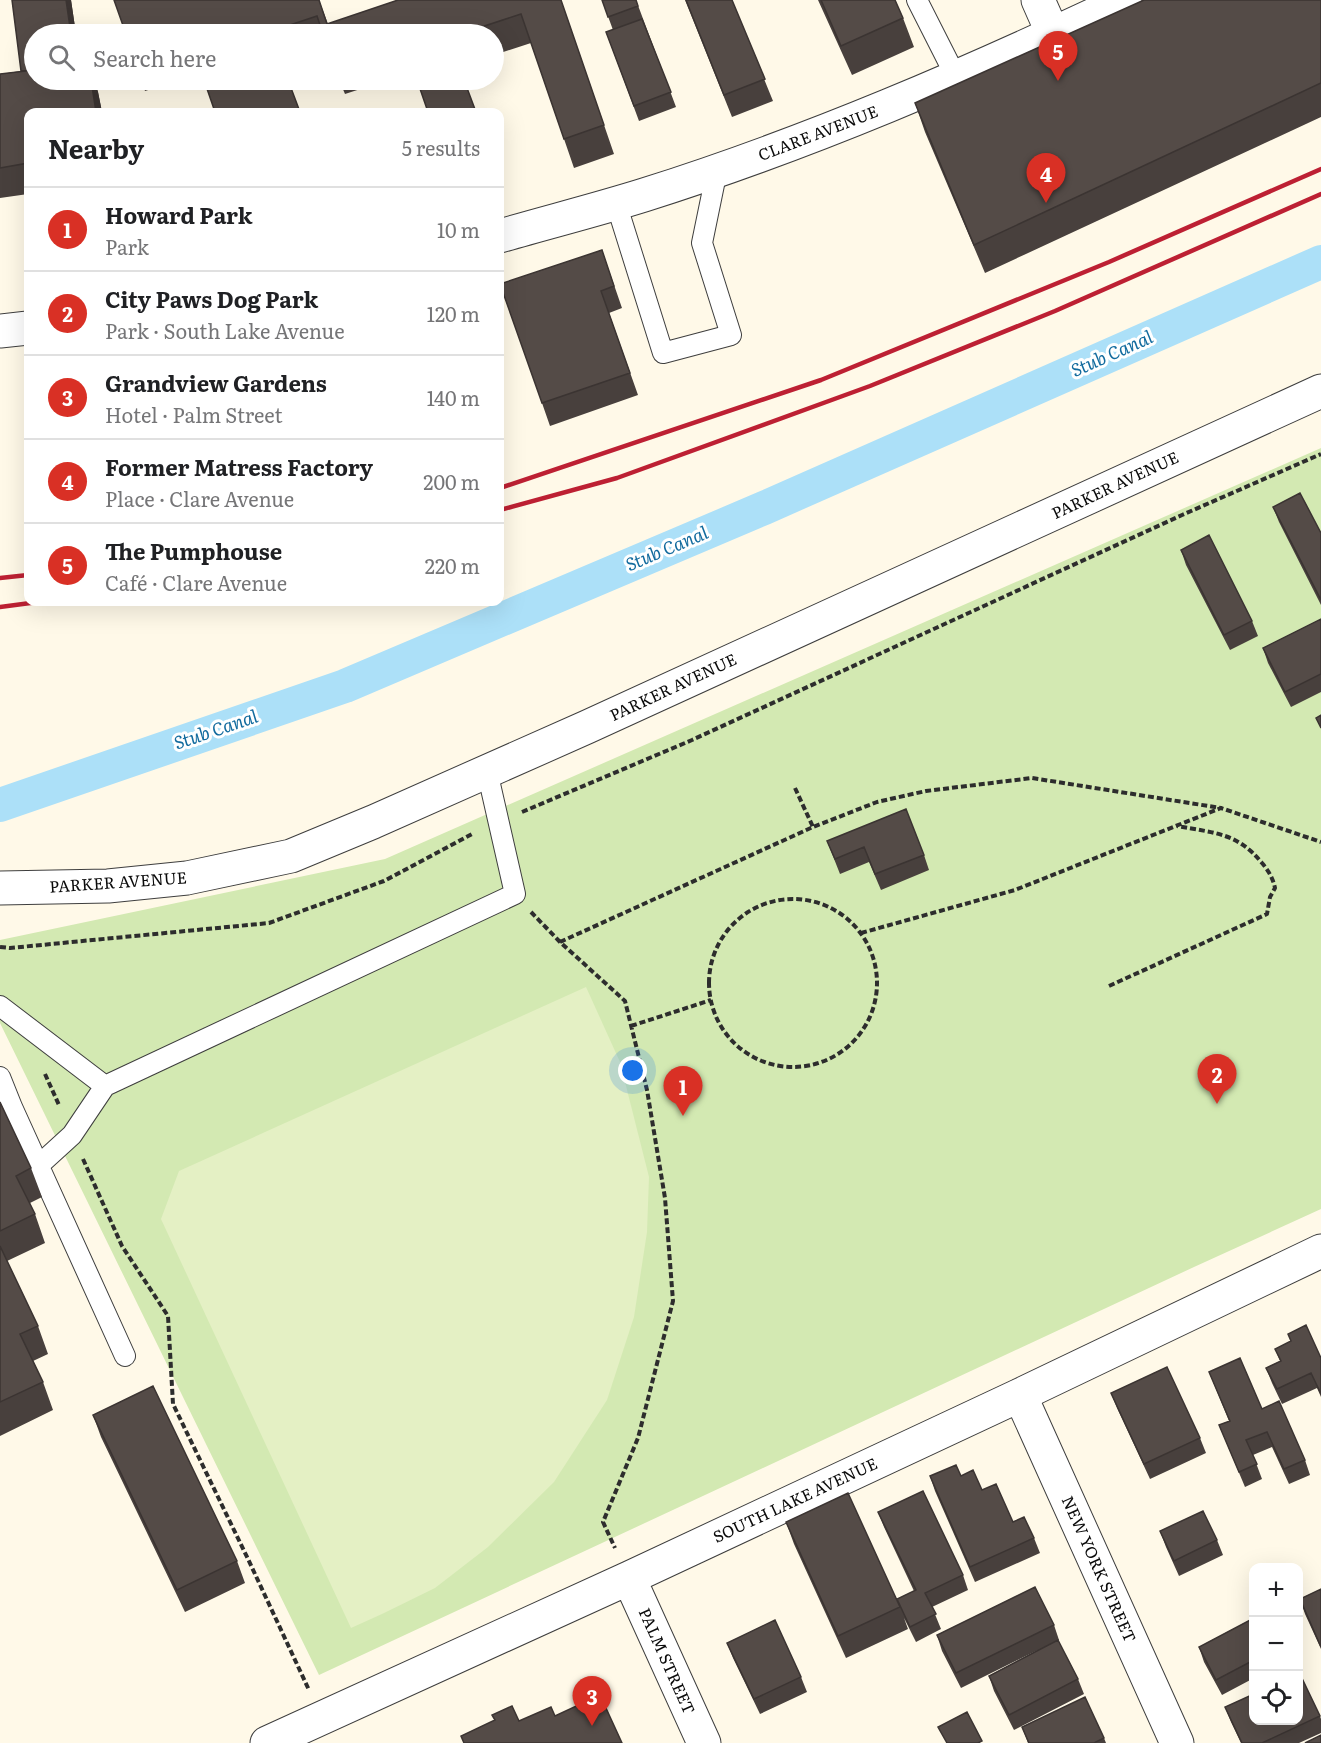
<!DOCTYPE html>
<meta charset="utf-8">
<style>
:root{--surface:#fff;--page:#f6f6f6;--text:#202124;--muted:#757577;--line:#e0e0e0;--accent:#d93025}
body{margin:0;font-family:Literata,serif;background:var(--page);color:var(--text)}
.controls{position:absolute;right:18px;bottom:18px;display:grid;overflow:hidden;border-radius:12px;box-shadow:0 6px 24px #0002}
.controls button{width:54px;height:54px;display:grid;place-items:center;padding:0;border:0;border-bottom:2px solid var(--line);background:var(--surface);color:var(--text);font:30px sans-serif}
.you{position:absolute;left:633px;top:1071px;width:21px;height:21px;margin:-15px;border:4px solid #fff;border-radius:50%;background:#1a73e8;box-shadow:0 0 0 9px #1a73e833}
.badge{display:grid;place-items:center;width:39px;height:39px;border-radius:50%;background:var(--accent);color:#fff;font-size:20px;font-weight:700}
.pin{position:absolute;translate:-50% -50px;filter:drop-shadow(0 2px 3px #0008)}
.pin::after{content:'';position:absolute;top:32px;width:21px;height:18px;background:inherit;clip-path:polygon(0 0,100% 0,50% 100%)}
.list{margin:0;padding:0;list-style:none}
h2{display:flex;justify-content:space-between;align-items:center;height:78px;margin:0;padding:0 24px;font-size:26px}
h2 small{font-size:20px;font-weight:400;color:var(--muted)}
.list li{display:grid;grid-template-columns:39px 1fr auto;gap:18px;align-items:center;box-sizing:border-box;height:84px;padding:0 24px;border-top:2px solid var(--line)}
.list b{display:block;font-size:22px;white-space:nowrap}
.list p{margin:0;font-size:20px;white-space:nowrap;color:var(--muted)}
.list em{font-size:20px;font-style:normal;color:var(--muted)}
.icon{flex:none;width:33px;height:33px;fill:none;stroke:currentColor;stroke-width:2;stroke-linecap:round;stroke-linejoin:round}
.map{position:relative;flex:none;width:1321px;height:1743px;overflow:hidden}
.search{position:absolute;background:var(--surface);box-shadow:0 6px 24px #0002;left:24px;top:24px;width:480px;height:66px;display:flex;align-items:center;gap:15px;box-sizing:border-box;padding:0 21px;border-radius:33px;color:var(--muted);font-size:22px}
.panel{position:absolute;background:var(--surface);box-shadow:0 6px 24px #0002;left:24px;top:108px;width:480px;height:498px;border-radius:12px}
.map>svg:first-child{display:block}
.green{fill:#d3e9b2}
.pitch{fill:#e4f0c4}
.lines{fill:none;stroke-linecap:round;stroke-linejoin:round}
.canal{stroke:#ace0f8;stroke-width:34}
.service-casing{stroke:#3e3e3e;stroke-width:22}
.minor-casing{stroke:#3e3e3e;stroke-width:35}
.tertiary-casing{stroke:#3e3e3e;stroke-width:35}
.path{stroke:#2d2d2d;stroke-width:4;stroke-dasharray:6 3;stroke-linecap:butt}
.service{stroke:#fff;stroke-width:20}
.minor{stroke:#fff;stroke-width:33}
.tertiary{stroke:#fff;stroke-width:33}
.rail{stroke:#bd2033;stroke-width:4.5}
.wall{fill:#48403d}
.shaded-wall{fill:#3b3432}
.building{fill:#544b47;stroke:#3b3432;stroke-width:1.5}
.labels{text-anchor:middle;stroke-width:6;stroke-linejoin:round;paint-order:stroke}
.street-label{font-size:16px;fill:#0b0b0b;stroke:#fff}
.water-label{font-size:18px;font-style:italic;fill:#126b9e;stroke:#fff}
</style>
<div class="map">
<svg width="1321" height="1743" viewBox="0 0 1321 1743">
<rect width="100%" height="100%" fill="#fff9e8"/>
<path class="green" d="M1321 448V1209L1194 1267 319 1675 0 1023V940L385 859Z"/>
<path class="pitch" d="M586 987 620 1062 649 1177 647 1232 634 1317 607 1400 554 1482 488 1547 435 1588 382 1614 351 1628 161 1219 179 1171Z"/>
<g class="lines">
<path class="canal" d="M0 805 345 686 764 508 1321 262"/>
<g class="service-casing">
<path id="service" d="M917 0 956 77
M616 203 663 353 731 335 702 243 717 170
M0 1006 105 1086 515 894 487 771
M0 1077 12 1107 125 1356
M38 1166 72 1135 105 1086"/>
</g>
<g class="minor-casing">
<path id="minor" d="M1038 0 1053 34
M500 236C548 222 596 210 644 195 809 143 969 74 1125 0
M0 331 28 328
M1020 1395 1177 1743
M629 1578 704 1743
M267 1743 629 1578 1020 1395 1321 1251"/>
</g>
<g class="tertiary-casing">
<path id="tertiary" d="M0 888 108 886 187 878 291 856 373 822 587 727 1321 391"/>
</g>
<path class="path" d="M795 788 813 827
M522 812 692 740 1182 515 1321 454
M709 983a84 84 0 1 1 168 0a84 84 0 1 1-168 0Z
M531 912 560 942 625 1001 647 1090 665 1198 673 1301 638 1438 603 1522 615 1548
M861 933 1015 890 1221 808 1321 842
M560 942 813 827 877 802 926 791 1032 778 1221 808
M0 947 10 948 269 923 384 881 474 833
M1109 986 1267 914 1270 897 1275 888C1273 878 1268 870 1262 863 1237 832 1213 833 1177 826
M631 1026 711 1000
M45 1074 59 1105
M83 1159 122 1246 168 1316 173 1404 248 1559 309 1690"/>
<use href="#service" class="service"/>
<use href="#minor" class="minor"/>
<use href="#tertiary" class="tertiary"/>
<path class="rail" d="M500 488 821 380 1109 262 1321 169
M500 510 617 478 870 386 1055 311 1321 194
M0 578 28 575
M0 607 38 602"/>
</g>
<path class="wall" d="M12 0H71L76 34H34V80H94L98 92 102 112H28V194L0 198V74L21 71Z
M319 0 328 24 561 0 614 154 574 168 531 43 494 55V34H126Z
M602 0H636L676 107 639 121 606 32 613 30Z
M685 0H732L773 101 732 117Z
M818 0H895L903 18 914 47 852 75Z
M1321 0V117L985 273 925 132 915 103Z
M141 80H180L145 91Z
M339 80H388L345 94Z
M500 181 503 190 500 191Z
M602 250 622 308 609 313 638 395 550 426 542 403Z
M1273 507 1321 533V605L1279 522Z
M1181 550 1252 621 1258 636 1230 650 1186 565Z
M1321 619V692L1291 707 1268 663 1263 648Z
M827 841 924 855 929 870 881 890 869 862 840 874Z
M0 1102 31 1168 42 1197 30 1203 35 1214 45 1243 7 1261 38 1326 48 1354 33 1361 43 1382 53 1410 0 1436Z
M1275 1349 1321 1358V1397L1317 1388 1282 1404 1272 1383 1266 1368 1280 1361Z
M1209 1372 1262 1409 1305 1460 1310 1475 1289 1484 1272 1447 1253 1455 1262 1479 1245 1487 1219 1425 1229 1421Z
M1111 1393 1200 1438 1206 1453 1150 1479 1117 1408Z
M93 1415 237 1561 245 1583 185 1612 101 1437Z
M930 1476H961L982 1490 1013 1522 1034 1538 1040 1553 975 1582 935 1491Z
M878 1512 963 1575 968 1590 932 1607 941 1629 916 1642 904 1618 908 1629 846 1658 794 1544 786 1522 898 1603 914 1591 884 1527Z
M1160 1531 1217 1540 1223 1555 1179 1576 1166 1547Z
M1321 1589V1649L1305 1614 1300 1599Z
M1254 1618V1678L1222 1695 1204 1662 1199 1647Z
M1054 1625 1059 1640H1058L1078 1679 1084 1694 1014 1730 994 1691 989 1676 1038 1650 961 1688 942 1651 937 1635Z
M727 1643 801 1677 807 1692 760 1714 733 1658Z
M1225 1707 1320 1716 1321 1719V1733L1299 1743H1241L1231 1722Z
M1022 1727 1104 1738 1106 1743H1028Z"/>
<path class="shaded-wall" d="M66 0H71L76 34H71Z
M91 80H94L98 92 102 112H96Z"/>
<path class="building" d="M12 0H66L71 34H34V70L21 71Z
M114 0H319L327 24 398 0H561L604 125 564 139 521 14 460 34H323L317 16 263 34H126Z
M602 0H636L638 6 608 17Z
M686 0H732L765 79 724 95Z
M821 0H895L903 18 841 46Z
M1144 0H1321V83L974 245 915 103Z
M642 19 671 92 634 106 606 32Z
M34 70V80H91L96 112H28V163L0 168V74Z
M204 80H288L300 112H215Z
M417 80H464L476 112H428Z
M602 250 614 286 601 291 630 373 542 403 500 284Z
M1300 493 1321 533V600L1273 507Z
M1209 535 1252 621 1224 635 1181 550Z
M1321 619V674L1285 692 1263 648Z
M1321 715V728L1316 718Z
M906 809 924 855 875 874 864 847 835 859 827 841Z
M0 1102 31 1168 16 1176 35 1214 0 1231Z
M0 1246 38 1326 20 1334 43 1382 0 1402Z
M1306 1325 1321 1358V1394L1311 1373 1277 1389 1266 1368 1281 1361 1275 1349 1291 1341 1288 1334Z
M1240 1358 1262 1409 1279 1401 1305 1460 1284 1469 1267 1432 1246 1440 1257 1464 1239 1472 1219 1425 1230 1421 1209 1372Z
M1167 1367 1200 1438 1144 1464 1111 1393Z
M153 1386 237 1561 177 1590 93 1415Z
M956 1465 961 1476 973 1470 982 1490 996 1484 1013 1522 1024 1517 1034 1538 970 1567 930 1476Z
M923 1491 963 1575 925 1593 936 1614 910 1627 897 1599 916 1590 878 1512Z
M848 1493 900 1607 838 1636 786 1522Z
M1203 1511 1217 1540 1174 1561 1160 1531Z
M1035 1587 1054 1625 956 1673 937 1635Z
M1321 1589V1647L1300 1599Z
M1254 1618V1660L1216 1680 1199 1647Z
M775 1620 801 1677 754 1699 727 1643Z
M1058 1640 1078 1679 1009 1715 989 1676Z
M1299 1672 1320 1716 1262 1743H1242L1225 1707 1254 1694V1720H1299Z
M600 1695 622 1743H464L461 1736 495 1720 492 1715 512 1706 519 1721 551 1707 555 1716Z
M1085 1697 1104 1738 1094 1743H1029L1022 1727Z
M967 1712 982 1741 978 1743H947L938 1727Z
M1321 1735V1743H1305Z"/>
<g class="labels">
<g class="street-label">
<text transform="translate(818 133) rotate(-21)" y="6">CLARE AVENUE</text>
<text transform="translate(1115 485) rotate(-25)" y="6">PARKER AVENUE</text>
<text transform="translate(673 687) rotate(-25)" y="6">PARKER AVENUE</text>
<text transform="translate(118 882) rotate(-4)" y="6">PARKER AVENUE</text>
<text transform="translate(795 1500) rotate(-25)" y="6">SOUTH LAKE AVENUE</text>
<text transform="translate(1099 1569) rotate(66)" y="6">NEW YORK STREET</text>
<text transform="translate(667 1661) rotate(66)" y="6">PALM STREET</text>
</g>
<g class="water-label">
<text transform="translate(1112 354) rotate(-24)" y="6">Stub Canal</text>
<text transform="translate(667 549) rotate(-23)" y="6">Stub Canal</text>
<text transform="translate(216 730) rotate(-19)" y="6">Stub Canal</text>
</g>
</g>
</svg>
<div class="controls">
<button>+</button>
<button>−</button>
<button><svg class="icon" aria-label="locate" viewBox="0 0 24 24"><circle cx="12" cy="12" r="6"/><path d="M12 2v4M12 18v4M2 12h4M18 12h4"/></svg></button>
</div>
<div class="you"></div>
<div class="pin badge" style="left:683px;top:1116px">1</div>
<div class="pin badge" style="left:1217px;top:1104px">2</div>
<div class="pin badge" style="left:592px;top:1726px">3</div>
<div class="pin badge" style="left:1046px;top:203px">4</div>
<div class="pin badge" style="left:1058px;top:81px">5</div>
<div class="search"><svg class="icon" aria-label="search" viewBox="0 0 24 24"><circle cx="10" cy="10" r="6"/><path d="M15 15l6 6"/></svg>Search here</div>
<section class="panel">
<h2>Nearby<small>5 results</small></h2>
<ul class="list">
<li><span class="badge">1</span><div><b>Howard Park</b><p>Park</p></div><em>10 m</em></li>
<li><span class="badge">2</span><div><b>City Paws Dog Park</b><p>Park · South Lake Avenue</p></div><em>120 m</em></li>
<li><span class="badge">3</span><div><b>Grandview Gardens</b><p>Hotel · Palm Street</p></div><em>140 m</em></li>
<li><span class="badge">4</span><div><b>Former Matress Factory</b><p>Place · Clare Avenue</p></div><em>200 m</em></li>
<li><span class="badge">5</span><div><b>The Pumphouse</b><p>Café · Clare Avenue</p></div><em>220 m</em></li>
</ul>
</section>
</div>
